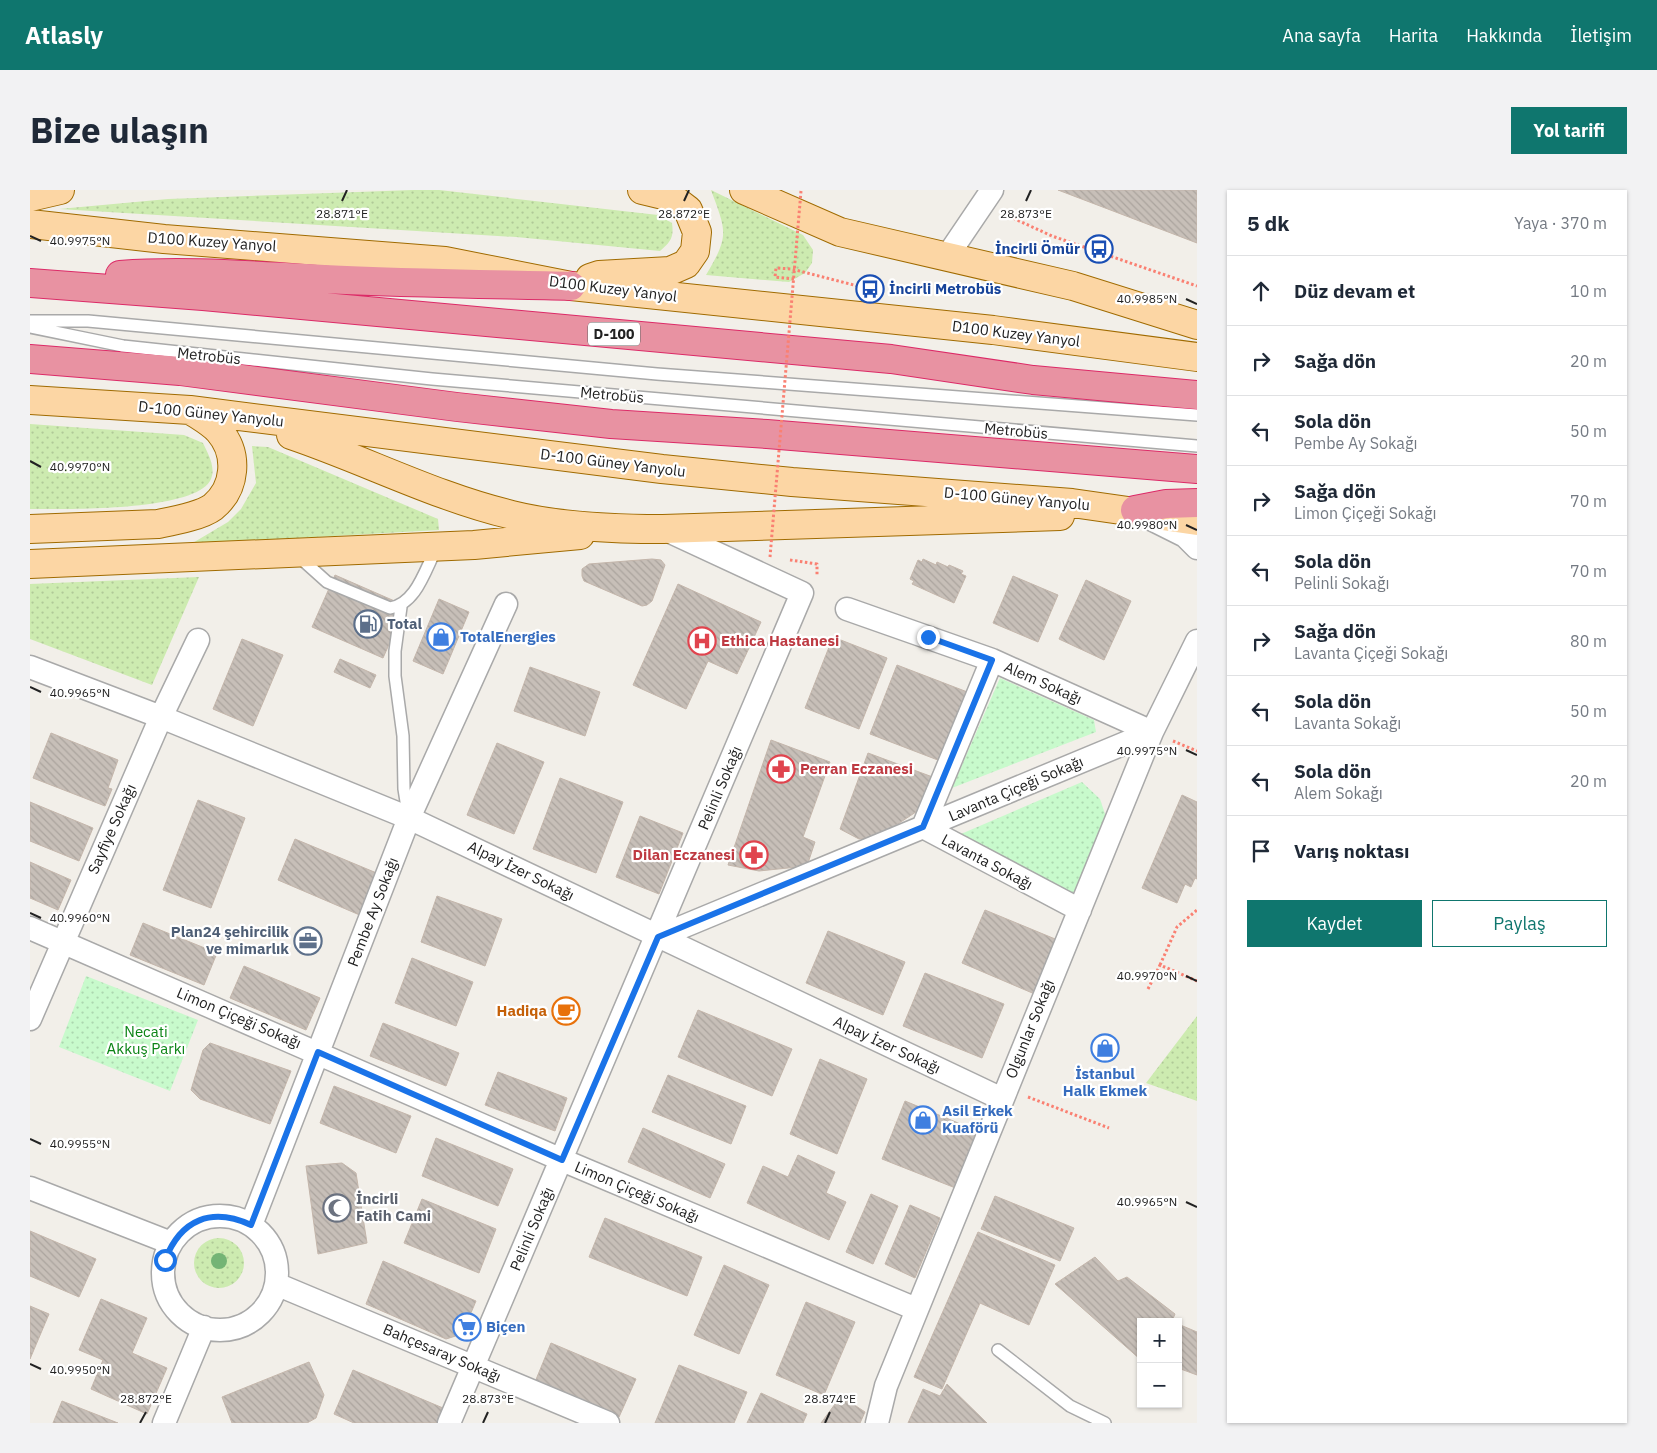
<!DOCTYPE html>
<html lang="tr">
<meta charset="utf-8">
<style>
:root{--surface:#fff;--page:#f2f2f3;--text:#1f2937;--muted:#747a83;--line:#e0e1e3;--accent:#0f766e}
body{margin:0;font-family:"IBM Plex Sans",sans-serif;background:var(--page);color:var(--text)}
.controls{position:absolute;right:15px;bottom:15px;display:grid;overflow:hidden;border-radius:0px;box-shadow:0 1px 4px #0004}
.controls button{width:45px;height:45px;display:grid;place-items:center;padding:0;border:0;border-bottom:1px solid var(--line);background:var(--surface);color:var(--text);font:25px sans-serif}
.stop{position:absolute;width:15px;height:15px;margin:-11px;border:4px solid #1a73e8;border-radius:50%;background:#fff}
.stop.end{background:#1a73e8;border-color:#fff;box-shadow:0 1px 5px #0008}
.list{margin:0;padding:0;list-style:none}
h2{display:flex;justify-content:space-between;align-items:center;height:65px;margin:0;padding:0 20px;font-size:21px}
h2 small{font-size:16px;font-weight:400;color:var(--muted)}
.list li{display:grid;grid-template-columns:32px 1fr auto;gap:15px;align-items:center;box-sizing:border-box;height:70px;padding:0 20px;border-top:1px solid var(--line)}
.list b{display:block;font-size:19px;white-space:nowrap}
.list p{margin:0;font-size:16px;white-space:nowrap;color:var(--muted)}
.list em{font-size:16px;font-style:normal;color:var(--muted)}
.actions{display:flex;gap:10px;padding:15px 20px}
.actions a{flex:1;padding:11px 0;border:1px solid var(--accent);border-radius:0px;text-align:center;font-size:18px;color:var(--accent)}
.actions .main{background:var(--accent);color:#fff}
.icon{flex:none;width:28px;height:28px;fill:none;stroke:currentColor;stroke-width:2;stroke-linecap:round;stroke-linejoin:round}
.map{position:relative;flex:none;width:1167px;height:1233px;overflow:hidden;border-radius:0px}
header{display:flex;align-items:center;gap:30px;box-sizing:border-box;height:70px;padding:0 25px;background:var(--accent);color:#fff}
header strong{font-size:24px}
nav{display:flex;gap:28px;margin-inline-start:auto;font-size:18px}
.intro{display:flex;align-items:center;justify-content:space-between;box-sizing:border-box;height:120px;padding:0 30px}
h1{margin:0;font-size:35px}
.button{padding:12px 22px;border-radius:0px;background:var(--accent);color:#fff;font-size:18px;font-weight:700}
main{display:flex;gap:30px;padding:0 30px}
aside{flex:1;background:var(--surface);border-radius:0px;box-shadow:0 1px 4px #0004}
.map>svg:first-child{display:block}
.grass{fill:url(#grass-dots)}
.park{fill:url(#park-dots)}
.building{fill:url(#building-back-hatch);stroke:#c4b6ab}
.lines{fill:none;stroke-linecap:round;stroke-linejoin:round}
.lane-casing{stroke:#a9a9a9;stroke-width:14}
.street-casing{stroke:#a9a9a9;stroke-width:25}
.primary-casing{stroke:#a06b00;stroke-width:30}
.highway-casing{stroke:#dc2a67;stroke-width:30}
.path{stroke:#fa8072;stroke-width:3;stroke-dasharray:2.5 2.5;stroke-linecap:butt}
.lane{stroke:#fff;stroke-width:11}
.street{stroke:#fff;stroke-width:22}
.primary{stroke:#fcd6a4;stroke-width:28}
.highway{stroke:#e892a2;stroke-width:28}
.path-bridge{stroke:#fa8072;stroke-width:3;stroke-dasharray:2.5 2.5;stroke-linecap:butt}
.tree{fill:#74b475}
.route{stroke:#1a73e8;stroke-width:6}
.ticks{fill:none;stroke:#222;stroke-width:2}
.labels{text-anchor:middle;stroke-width:4.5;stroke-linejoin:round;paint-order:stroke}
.shield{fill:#fff;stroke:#646464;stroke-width:1}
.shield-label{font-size:14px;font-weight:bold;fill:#222}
.street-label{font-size:15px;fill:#222;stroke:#fff}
.transit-label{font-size:15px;font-weight:bold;fill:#164399;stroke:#fff;text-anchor:end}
.service-label{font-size:15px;font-weight:bold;fill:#4e5e75;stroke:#fff;text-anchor:start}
.shop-label{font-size:15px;font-weight:bold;fill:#366cbe;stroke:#fff;text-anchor:start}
.health-label{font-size:15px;font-weight:bold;fill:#be3a42;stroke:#fff;text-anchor:start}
.food-label{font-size:15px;font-weight:bold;fill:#c56008;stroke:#fff;text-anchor:end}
.park-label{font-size:15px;fill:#0c8416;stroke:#fff}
.worship-label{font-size:15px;font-weight:bold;fill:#5b616d;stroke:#fff;text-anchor:start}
.ticks-label{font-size:12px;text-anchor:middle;fill:#222;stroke:#fff;stroke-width:4.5;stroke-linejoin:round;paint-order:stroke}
</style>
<header>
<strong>Atlasly</strong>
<nav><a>Ana sayfa</a><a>Harita</a><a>Hakkında</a><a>İletişim</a></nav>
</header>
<div class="intro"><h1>Bize ulaşın</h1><a class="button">Yol tarifi</a></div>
<main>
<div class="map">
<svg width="1167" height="1233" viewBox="0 0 1167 1233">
<defs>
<pattern id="grass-dots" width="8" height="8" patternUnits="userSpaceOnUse" patternTransform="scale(1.25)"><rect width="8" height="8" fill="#cdebb0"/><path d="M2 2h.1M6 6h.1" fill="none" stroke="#b0c997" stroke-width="1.8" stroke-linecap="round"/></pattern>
<pattern id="park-dots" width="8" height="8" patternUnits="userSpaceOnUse" patternTransform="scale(1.25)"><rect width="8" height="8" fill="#c8facc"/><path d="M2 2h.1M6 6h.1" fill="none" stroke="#acd6af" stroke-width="1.8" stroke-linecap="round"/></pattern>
<pattern id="building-back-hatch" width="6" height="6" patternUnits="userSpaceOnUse" patternTransform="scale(1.25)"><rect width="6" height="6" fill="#c7bfb8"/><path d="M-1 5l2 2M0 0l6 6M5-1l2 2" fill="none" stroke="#aba49e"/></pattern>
</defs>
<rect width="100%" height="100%" fill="#f2efe9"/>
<path class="grass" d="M383 0H409L628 25 642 33C644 47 641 52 630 61L486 47 29 19 138 9Z
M681 0 773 45 783 60 782 73 775 83 759 92 676 85C700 45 696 41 681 0Z
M0 234 154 245 173 253C178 264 186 277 181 289 167 322 34 319 0 319Z
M222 256 238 257 408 329 409 340 161 354 198 332 211 319 226 293Z
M169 387 122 495 0 449V394Z
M1167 826V911L1116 893Z
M164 1073a25 25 0 1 1 50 0a25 25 0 1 1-50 0Z"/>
<path class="park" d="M970 488 1064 530 1066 542 922 598Z
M1052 592 1070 609 1076 627 1047 700 1036 706 924 647Z
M56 786 168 830 140 901 29 857Z"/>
<path class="building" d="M1028 0H1167V53Z
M622 369 631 370 635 375 622 411 617 415 612 416 554 391 552 386V379L559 374Z
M893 369 906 375 907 372 918 377 919 375 933 381 931 384 936 386 924 413 882 394 884 391 880 389 888 370 892 372Z
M305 385 376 416 353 468 282 437Z
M983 386 1028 405 1008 452 963 433Z
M1056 390 1101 411 1074 470 1029 449Z
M648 394 731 432 707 484 678 471 656 519 603 495Z
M409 409 439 422 413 484 383 471Z
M803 447 857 468 829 539 775 518Z
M212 449 253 465 223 536 183 519Z
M310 469 346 485 340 498 304 482Z
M867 475 940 503 913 572 840 544Z
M500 477 570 502 555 546 484 521Z
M21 543 88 570 78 598 82 599 75 616 3 588Z
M741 550 800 572 773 647 785 652 777 676 729 681 698 675Z
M467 553 514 572 484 644 437 625Z
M838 563 908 589 895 616 848 647 829 649 810 639Z
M530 588 593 612 566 683 503 659Z
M1152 605 1167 612V689L1165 688 1161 697 1155 694 1147 713 1112 698Z
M168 610 215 628 181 718 133 700Z
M0 612 63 638 49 671 0 651Z
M610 626 653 643 629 704 586 687Z
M265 649 349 684 332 726 248 690Z
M0 672 41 690 28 720 0 708Z
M407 706 472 729 455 776 391 752Z
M955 720 1030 751 1007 805 932 773Z
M113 733 187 763 174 795 100 765Z
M798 741 875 772 853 825 776 793Z
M382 768 443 792 426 836 365 813Z
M214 776 290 808 276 840 200 808Z
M895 783 974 814 952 868 873 836Z
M668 820 762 859 742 906 648 867Z
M353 833 429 863 416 896 340 866Z
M180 853 261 881 240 934 170 909 161 900 173 860Z
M790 869 837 889 807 964 760 944Z
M468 882 537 908 525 941 455 915Z
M638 885 716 916 701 954 622 922Z
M304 896 381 926 366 963 290 933Z
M875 911 950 942 928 999 852 969Z
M613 938 695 974 680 1008 598 972Z
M406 948 483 979 468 1016 392 986Z
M768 965 805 982 796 1003 816 1012 799 1050 717 1013 733 976 758 987Z
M312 973 326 983 337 1053 288 1064 276 976Z
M841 1004 868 1016 843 1074 816 1062Z
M965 1006 1044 1038 1030 1071 951 1039Z
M392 1009 466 1039 449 1083 374 1053Z
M880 1015 910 1028 885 1088 855 1074Z
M575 1028 672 1067 657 1106 559 1067Z
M0 1041 66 1069 49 1107 0 1086Z
M948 1042 1025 1075 999 1135 950 1113 912 1199 884 1187Z
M1065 1067 1088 1091 1097 1087 1145 1124 1142 1131 1143 1132H1111V1170L1025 1094Z
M353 1071 446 1111 432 1144 416 1149 336 1114Z
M694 1075 739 1095 709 1164 664 1145Z
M71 1109 117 1128 102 1163 137 1178 117 1224 61 1199 73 1170 49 1160Z
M776 1112 825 1132 794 1205 746 1185Z
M0 1116 19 1124 0 1169Z
M1148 1134 1167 1142V1185L1148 1178Z
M521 1153 606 1189 589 1227 505 1192Z
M279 1172 294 1205 286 1228 277 1233H202L192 1207Z
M649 1175 717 1202 704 1233H625Z
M323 1180 413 1218 407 1233H324L304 1224Z
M917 1194 957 1233H878L893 1199 910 1206Z
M731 1203 777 1224 773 1233H717Z
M811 1206 835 1222 830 1233H791Z
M32 1211 88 1233H23Z"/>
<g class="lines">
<g class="lane-casing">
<path id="lane" d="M0 131H58L627 184 1167 225
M0 137 93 156 402 189 1167 256
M268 366 297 392 360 418C386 414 395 380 406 359
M371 417 365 461V486L373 546 374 599 378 624
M968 1160 1040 1216 1075 1233"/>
</g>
<g class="street-casing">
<path id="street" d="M916 68 962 0
M1119 328 1155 346 1167 358
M817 419 962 470 1122 542
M0 477 131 527 379 628 972 909
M893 637 962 470
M893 637 1050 720
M0 738 532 970 886 1119
M628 747 1122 542
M0 829 131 527 168 450
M0 998 141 1053
M133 1083a57 57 0 1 1 114 0a57 57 0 1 1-114 0Z
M221 1035 379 628 476 414
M246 1094 578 1233
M134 1233 174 1137
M419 1233 772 403 634 339
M847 1233 856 1196 1122 542 1167 451"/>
</g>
<g class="primary-casing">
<path id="primary" d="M714 0 810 42 1043 96 1167 135
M0 7 30 0
M0 34 134 49 415 71 541 96 963 140 1167 167
M560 88 569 85 640 81 656 74 665 61 667 42 658 20 641 7 612 0
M0 210 160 220 632 279 762 292 1042 313 1167 331
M261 245C335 270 406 307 482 325 530 337 583 339 633 339L1030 326
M0 339 128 334C143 331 171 326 183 317 206 298 209 264 189 241 182 233 171 227 162 221
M0 374 444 355 550 345"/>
</g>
<g class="highway-casing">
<path id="highway" d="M90 85C158 80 226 86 294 89 376 93 459 94 541 96
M0 93 173 106 861 169 1003 190 1167 205
M0 169 150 181 427 217 581 234 737 244 1167 279
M1105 320 1136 314 1167 313"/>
</g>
<path class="path" d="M974 24 1022 46 1167 96
M764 89 745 87 746 78 762 79 839 99
M760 370 787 374V385
M1143 551 1167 561
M1130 775 1147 737 1167 720
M1118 799 1130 775 1167 791
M998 907 1079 938"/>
<use href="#lane" class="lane"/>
<use href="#street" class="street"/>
<use href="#primary" class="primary"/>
<use href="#highway" class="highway"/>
<path class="path-bridge" d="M740 367 771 1"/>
</g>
<circle class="tree" cx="189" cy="1071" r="8"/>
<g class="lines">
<path class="route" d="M135 1070C151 1029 182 1017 221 1035L288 862 532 970 628 747 893 637 962 470 898 447"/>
</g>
<path class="ticks" d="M312 11 317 0M654 11 659 0M996 11 1001 0M0 46 11 51M1156 109 1167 114M0 271 11 277M1156 335 1167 340M0 497 11 502M1156 560 1167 565M0 723 11 728M1156 786 1167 791M0 949 11 954M1156 1012 1167 1017M0 1174 11 1179M110 1233 116 1222M453 1233 458 1222M795 1233 800 1222"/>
<defs>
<g id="bus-ring" transform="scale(1.4375)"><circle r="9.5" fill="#fff" stroke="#1a4fb4" stroke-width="1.5"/><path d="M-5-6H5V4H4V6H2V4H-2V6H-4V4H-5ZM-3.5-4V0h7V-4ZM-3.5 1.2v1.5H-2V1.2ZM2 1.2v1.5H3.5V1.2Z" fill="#1a4fb4"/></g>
<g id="fuel-ring" transform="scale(1.4375)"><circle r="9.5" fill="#fff" stroke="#5c6f8a" stroke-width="1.5"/><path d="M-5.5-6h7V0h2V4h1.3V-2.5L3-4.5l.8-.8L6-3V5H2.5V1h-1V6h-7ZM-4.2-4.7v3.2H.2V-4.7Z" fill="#5c6f8a"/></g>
<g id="shop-ring" transform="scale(1.4375)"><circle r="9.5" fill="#fff" stroke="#3f7fe0" stroke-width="1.5"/><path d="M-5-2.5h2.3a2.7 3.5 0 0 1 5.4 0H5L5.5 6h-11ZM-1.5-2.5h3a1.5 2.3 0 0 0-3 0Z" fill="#3f7fe0"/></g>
<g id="hospital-ring" transform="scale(1.4375)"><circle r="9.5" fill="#fff" stroke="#e0444e" stroke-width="1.5"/><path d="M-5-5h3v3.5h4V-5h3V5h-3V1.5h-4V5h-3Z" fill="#e0444e"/></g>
<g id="pharmacy-ring" transform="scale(1.4375)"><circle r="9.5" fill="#fff" stroke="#e0444e" stroke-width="1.5"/><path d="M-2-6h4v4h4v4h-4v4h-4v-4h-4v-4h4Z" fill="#e0444e"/></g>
<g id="office-ring" transform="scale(1.4375)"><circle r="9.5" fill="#fff" stroke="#5c6f8a" stroke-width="1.5"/><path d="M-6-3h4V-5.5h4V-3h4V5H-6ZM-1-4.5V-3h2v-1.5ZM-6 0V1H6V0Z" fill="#5c6f8a"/></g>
<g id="cafe-ring" transform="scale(1.4375)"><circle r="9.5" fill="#fff" stroke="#e8710a" stroke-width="1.5"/><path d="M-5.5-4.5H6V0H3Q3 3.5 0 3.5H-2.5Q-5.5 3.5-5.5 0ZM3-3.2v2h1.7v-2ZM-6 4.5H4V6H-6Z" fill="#e8710a"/></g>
<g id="mosque-ring" transform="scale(1.4375)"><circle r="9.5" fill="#fff" stroke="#6b7280" stroke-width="1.5"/><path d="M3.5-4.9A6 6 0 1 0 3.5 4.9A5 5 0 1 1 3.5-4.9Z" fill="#6b7280"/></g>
<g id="supermarket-ring" transform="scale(1.4375)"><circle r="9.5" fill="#fff" stroke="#3f7fe0" stroke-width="1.5"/><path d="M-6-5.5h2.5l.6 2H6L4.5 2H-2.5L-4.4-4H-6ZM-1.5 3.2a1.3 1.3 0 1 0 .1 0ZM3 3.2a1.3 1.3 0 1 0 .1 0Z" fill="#3f7fe0"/></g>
</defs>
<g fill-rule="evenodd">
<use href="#bus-ring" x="1069" y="59"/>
<use href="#bus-ring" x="840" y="99"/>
<use href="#fuel-ring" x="338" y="434"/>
<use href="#shop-ring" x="411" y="447"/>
<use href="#hospital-ring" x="672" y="451"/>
<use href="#pharmacy-ring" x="751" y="579"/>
<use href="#pharmacy-ring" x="724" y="665"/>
<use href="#office-ring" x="278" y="751"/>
<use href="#cafe-ring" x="536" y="821"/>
<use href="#shop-ring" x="1075" y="858"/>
<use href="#shop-ring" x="893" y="930"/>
<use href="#mosque-ring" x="307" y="1018"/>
<use href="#supermarket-ring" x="437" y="1137"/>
</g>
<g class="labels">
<rect class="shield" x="558" y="132.5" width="52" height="23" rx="4"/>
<g class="shield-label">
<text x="584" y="149">D-100</text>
</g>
<g class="street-label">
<text transform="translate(182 52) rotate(4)" y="5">D100 Kuzey Yanyol</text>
<text transform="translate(583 99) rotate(7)" y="5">D100 Kuzey Yanyol</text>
<text transform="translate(986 144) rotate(7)" y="5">D100 Kuzey Yanyol</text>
<text transform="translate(179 166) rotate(6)" y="5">Metrobüs</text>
<text transform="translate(582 205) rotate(5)" y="5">Metrobüs</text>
<text transform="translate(181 224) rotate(6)" y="5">D-100 Güney Yanyolu</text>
<text transform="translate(986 241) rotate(5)" y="5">Metrobüs</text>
<text transform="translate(583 273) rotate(7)" y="5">D-100 Güney Yanyolu</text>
<text transform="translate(987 309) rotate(5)" y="5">D-100 Güney Yanyolu</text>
<text transform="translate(1013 493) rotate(24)" y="5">Alem Sokağı</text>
<text transform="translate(690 598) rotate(-67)" y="5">Pelinli Sokağı</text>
<text transform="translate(986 599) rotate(-23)" y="5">Lavanta Çiçeği Sokağı</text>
<text transform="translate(82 639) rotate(-66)" y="5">Sayfiye Sokağı</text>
<text transform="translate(957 672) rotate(28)" y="5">Lavanta Sokağı</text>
<text transform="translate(491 681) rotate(26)" y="5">Alpay İzer Sokağı</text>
<text transform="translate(343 722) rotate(-69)" y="5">Pembe Ay Sokağı</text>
<text transform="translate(209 828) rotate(23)" y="5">Limon Çiçeği Sokağı</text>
<text transform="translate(1000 839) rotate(-68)" y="5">Olgunlar Sokağı</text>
<text transform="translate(857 855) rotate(25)" y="5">Alpay İzer Sokağı</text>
<text transform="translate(607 1002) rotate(23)" y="5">Limon Çiçeği Sokağı</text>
<text transform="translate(502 1039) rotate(-67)" y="5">Pelinli Sokağı</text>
<text transform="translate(412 1163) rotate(23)" y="5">Bahçesaray Sokağı</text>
</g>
<g class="transit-label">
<text x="1050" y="64">İncirli Ömür</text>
<text x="859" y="104" text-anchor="start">İncirli Metrobüs</text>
</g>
<g class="service-label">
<text x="357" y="439">Total</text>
<text x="259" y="747" text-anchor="end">Plan24 şehircilik<tspan x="259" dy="17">ve mimarlık</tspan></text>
</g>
<g class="shop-label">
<text x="430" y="452">TotalEnergies</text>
<text x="1075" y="889" text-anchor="middle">İstanbul<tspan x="1075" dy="17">Halk Ekmek</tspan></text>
<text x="912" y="926">Asil Erkek<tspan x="912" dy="17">Kuaförü</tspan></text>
<text x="456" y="1142">Biçen</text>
</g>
<g class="health-label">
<text x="691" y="456">Ethica Hastanesi</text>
<text x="770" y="584">Perran Eczanesi</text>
<text x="705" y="670" text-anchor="end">Dilan Eczanesi</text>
</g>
<g class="food-label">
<text x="517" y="826">Hadiqa</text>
</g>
<g class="park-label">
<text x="116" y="847">Necati<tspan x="116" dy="17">Akkuş Parkı</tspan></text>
</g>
<g class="worship-label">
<text x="326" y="1014">İncirli<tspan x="326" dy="17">Fatih Cami</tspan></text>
</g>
</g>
<g class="ticks-label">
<text x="312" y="28">28.871°E</text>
<text x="654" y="28">28.872°E</text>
<text x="996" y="28">28.873°E</text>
<text x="50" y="55">40.9975°N</text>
<text x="1117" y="113">40.9985°N</text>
<text x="50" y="281">40.9970°N</text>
<text x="1117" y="339">40.9980°N</text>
<text x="50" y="507">40.9965°N</text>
<text x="1117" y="565">40.9975°N</text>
<text x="50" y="732">40.9960°N</text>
<text x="1117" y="790">40.9970°N</text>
<text x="50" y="958">40.9955°N</text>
<text x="1117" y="1016">40.9965°N</text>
<text x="50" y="1184">40.9950°N</text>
<text x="116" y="1213">28.872°E</text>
<text x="458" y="1213">28.873°E</text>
<text x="800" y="1213">28.874°E</text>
</g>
</svg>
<div class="controls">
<button>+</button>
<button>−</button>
</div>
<div class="stop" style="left:135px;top:1070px"></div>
<div class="stop end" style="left:898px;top:447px"></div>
</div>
<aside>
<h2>5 dk<small>Yaya · 370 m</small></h2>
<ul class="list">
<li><svg class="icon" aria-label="ahead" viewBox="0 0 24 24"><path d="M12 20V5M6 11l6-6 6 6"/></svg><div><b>Düz devam et</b></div><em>10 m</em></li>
<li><svg class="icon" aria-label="right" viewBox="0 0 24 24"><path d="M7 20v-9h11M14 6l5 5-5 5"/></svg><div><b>Sağa dön</b></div><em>20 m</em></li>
<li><svg class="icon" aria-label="left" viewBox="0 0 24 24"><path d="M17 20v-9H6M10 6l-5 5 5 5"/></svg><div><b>Sola dön</b><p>Pembe Ay Sokağı</p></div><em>50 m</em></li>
<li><svg class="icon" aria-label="right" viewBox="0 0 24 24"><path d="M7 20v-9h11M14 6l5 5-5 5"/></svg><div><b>Sağa dön</b><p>Limon Çiçeği Sokağı</p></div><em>70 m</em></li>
<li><svg class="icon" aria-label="left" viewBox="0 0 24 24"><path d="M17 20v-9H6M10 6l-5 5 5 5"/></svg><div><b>Sola dön</b><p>Pelinli Sokağı</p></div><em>70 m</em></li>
<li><svg class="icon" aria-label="right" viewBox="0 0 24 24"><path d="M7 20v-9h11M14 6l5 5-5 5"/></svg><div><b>Sağa dön</b><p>Lavanta Çiçeği Sokağı</p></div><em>80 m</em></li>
<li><svg class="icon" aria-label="left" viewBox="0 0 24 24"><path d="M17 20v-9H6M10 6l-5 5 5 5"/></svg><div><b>Sola dön</b><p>Lavanta Sokağı</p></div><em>50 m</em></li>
<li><svg class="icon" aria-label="left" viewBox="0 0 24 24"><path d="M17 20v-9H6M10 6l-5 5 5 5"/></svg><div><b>Sola dön</b><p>Alem Sokağı</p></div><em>20 m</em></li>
<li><svg class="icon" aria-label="arrive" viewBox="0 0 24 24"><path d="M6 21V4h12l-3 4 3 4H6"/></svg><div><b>Varış noktası</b></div></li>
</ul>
<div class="actions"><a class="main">Kaydet</a><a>Paylaş</a></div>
</aside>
</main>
